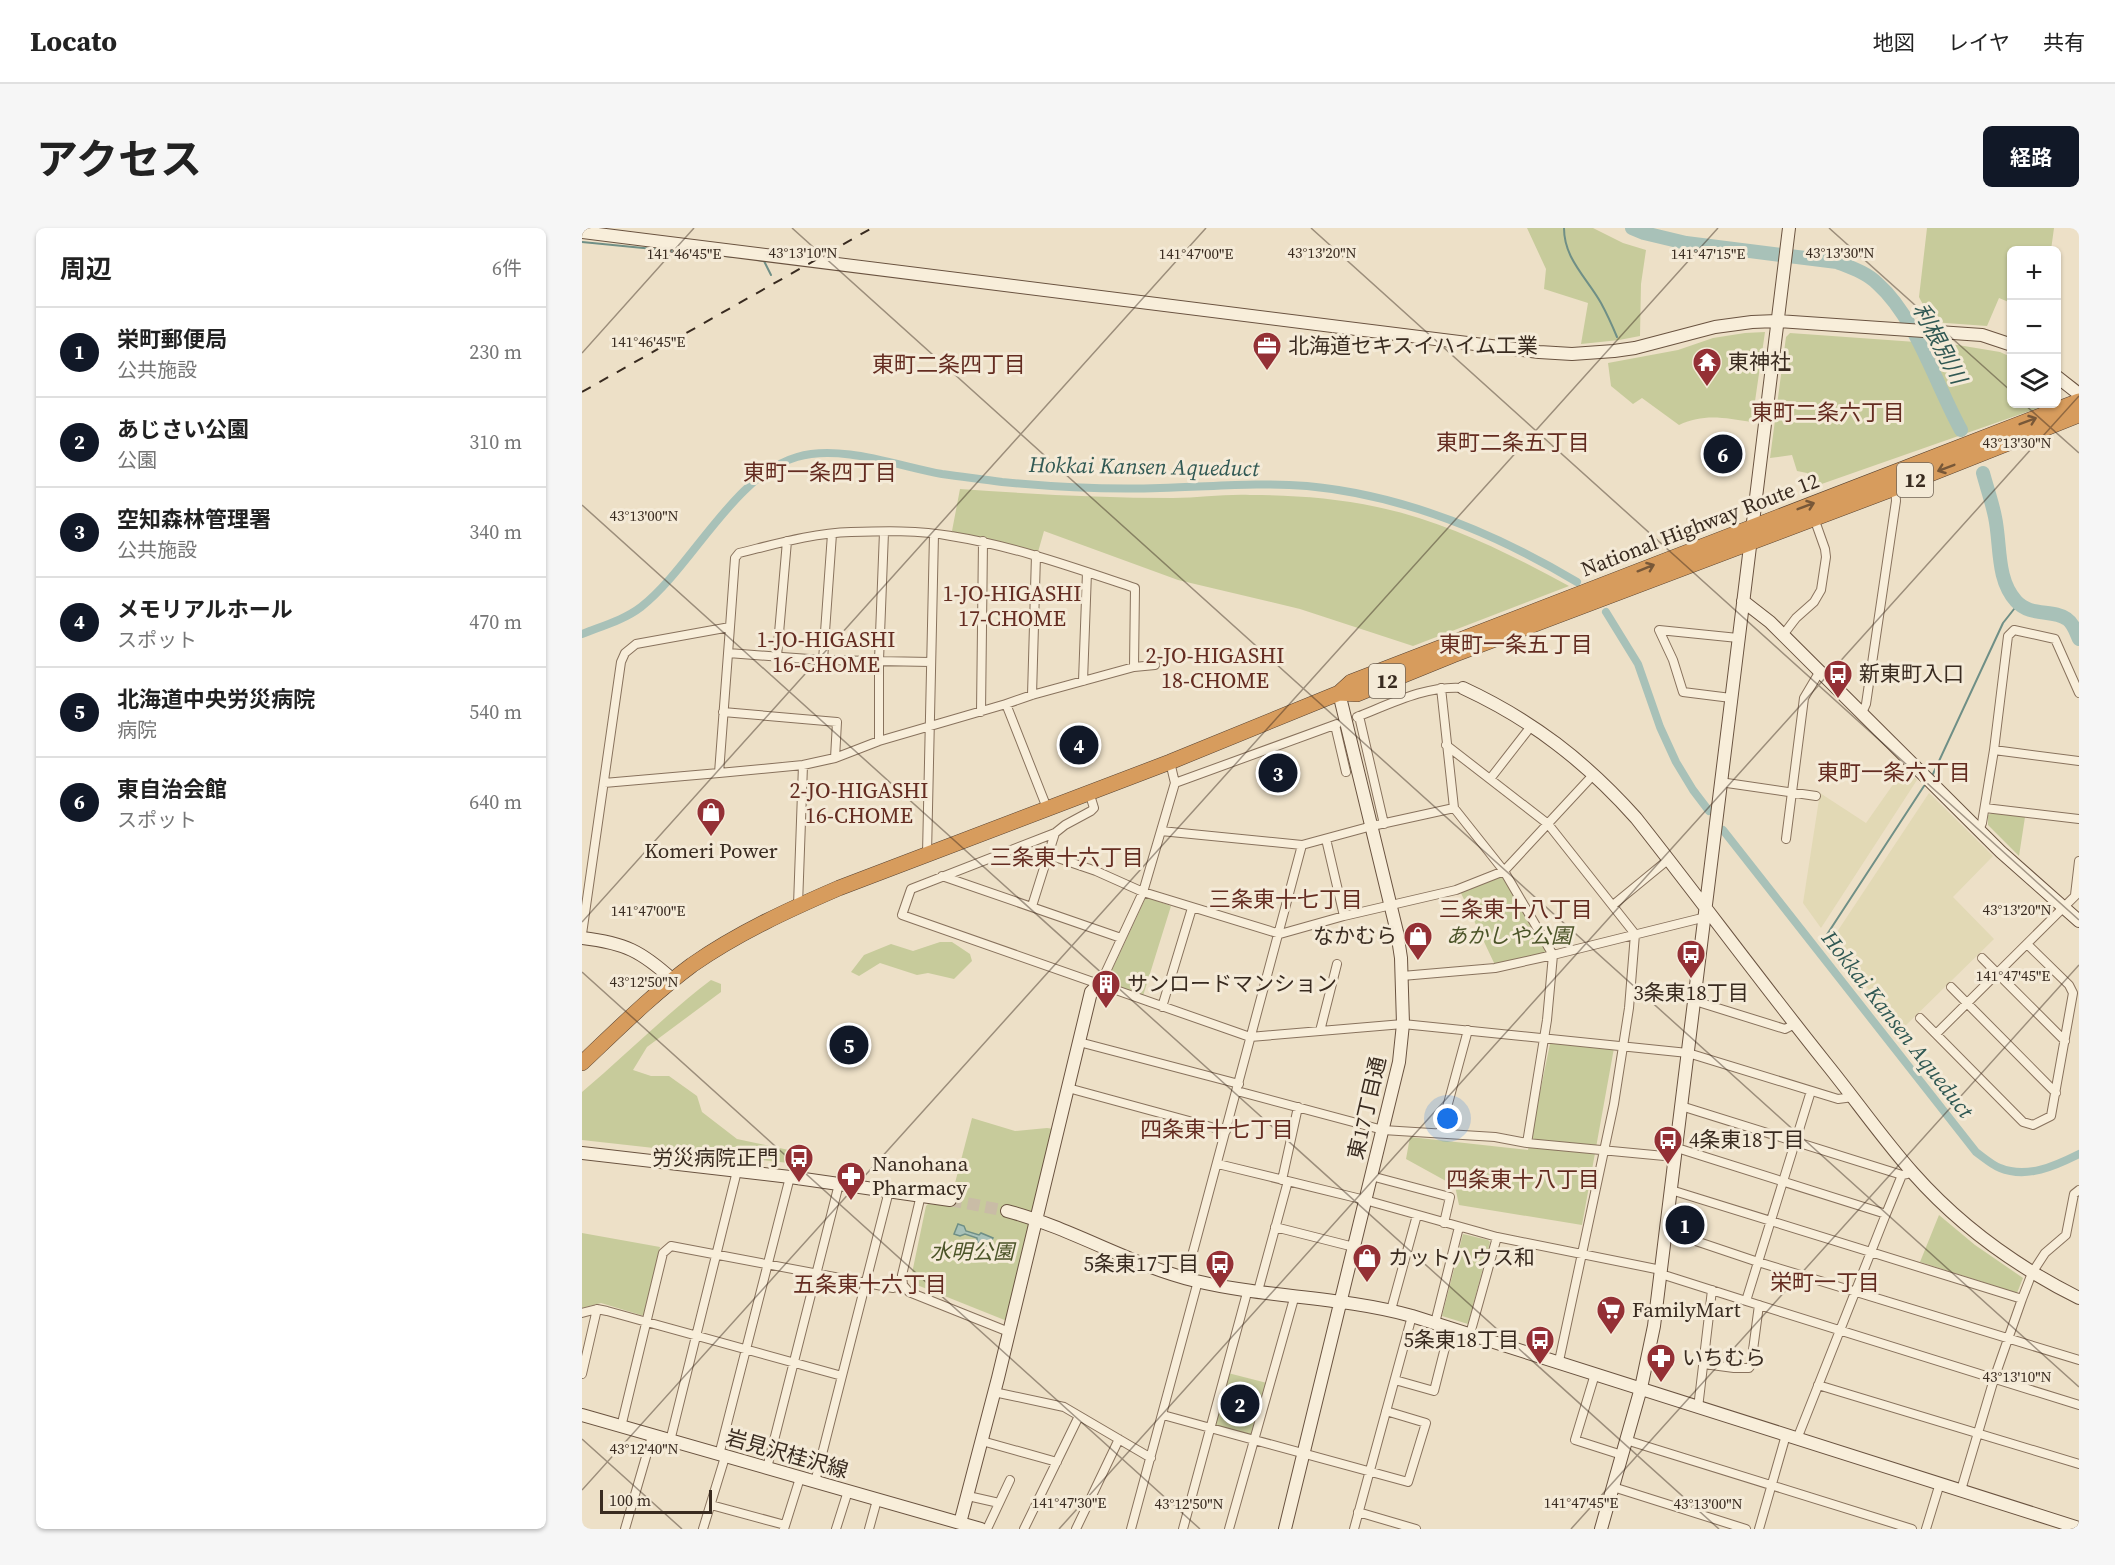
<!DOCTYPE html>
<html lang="ja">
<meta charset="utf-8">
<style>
:root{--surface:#fff;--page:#f6f6f6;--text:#222;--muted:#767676;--line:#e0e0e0;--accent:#111827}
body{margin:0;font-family:"Source Serif 4","Noto Sans JP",serif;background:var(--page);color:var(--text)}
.controls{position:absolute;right:18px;top:18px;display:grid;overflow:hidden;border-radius:9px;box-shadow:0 2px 4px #0004}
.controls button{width:54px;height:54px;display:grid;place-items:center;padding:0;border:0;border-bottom:2px solid var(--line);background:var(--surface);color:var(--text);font:30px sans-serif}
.scale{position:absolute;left:18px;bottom:15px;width:112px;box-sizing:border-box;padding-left:6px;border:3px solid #392b20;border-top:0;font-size:16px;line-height:21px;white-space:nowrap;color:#392b20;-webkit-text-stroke:4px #f4ead7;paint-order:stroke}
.you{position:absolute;left:866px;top:891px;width:21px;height:21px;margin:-15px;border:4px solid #fff;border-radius:50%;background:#1a73e8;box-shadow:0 0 0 9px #1a73e833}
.badge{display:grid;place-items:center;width:39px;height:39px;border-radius:50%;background:var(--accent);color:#fff;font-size:20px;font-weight:700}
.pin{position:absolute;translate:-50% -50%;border:3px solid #fff;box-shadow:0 2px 6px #0006}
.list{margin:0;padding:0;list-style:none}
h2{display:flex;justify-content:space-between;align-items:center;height:78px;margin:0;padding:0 24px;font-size:26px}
h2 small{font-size:20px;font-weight:400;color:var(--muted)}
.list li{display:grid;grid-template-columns:39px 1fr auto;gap:18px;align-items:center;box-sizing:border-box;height:90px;padding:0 24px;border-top:2px solid var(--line)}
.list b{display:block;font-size:22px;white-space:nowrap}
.list p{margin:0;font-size:20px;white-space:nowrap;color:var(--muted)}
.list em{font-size:20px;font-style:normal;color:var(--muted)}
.icon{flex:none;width:33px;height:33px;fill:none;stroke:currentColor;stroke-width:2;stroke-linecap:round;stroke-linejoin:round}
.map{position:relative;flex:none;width:1497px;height:1301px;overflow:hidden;border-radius:9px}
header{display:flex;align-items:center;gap:36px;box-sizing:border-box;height:84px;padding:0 30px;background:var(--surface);border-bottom:2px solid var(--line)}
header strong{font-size:28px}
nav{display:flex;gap:33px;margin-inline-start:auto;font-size:21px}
.intro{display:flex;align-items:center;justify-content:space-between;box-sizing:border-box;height:144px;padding:0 36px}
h1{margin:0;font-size:42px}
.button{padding:15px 27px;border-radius:9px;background:var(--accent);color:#fff;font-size:21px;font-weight:700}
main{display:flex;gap:36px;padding:0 36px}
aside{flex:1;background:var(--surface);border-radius:9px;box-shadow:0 2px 4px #0004}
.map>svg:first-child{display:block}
.farmland{fill:#e2d9b5}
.green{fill:#c7cb9b}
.water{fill:#a8c1b8;stroke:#6f8f86;stroke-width:1.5}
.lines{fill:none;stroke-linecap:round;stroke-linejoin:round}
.stream{stroke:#6f8f86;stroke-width:2}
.canal{stroke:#a8c1b8;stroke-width:8}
.river{stroke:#a8c1b8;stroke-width:14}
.secondary-tunnel{stroke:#c9bca6;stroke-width:12;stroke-dasharray:12 6;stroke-linecap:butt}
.street-casing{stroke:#88725d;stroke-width:10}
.secondary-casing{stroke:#6a5340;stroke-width:14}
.highway-casing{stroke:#564131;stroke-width:16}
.street{stroke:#f8eeda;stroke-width:8}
.secondary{stroke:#f8eeda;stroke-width:12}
.highway{stroke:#d79c5d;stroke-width:15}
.rail{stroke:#392b20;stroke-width:2;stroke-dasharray:10 10;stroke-linecap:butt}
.oneway{stroke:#785838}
.ticks{fill:none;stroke:#392b20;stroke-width:1.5;stroke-opacity:0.45}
.labels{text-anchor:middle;stroke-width:6;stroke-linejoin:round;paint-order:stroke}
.shield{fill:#f4ead7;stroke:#716457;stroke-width:1.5}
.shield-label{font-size:20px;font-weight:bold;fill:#392b20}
.poi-label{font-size:21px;fill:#392b20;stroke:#f4ead7;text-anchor:start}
.street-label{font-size:21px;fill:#392b20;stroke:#f4ead7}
.park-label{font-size:21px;font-style:italic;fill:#4b5428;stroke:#f4ead7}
.water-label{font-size:22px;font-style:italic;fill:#305853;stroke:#f4ead7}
.neighbourhood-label{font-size:22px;fill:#642c21;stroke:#f4ead7}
.ticks-label{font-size:15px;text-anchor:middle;fill:#392b20;stroke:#f4ead7;stroke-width:6;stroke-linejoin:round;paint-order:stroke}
</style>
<header>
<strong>Locato</strong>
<nav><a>地図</a><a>レイヤ</a><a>共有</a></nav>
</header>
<div class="intro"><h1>アクセス</h1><a class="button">経路</a></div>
<main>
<aside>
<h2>周辺<small>6件</small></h2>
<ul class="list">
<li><span class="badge">1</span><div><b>栄町郵便局</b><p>公共施設</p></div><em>230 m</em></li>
<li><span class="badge">2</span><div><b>あじさい公園</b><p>公園</p></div><em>310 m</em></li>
<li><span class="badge">3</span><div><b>空知森林管理署</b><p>公共施設</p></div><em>340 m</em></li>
<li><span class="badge">4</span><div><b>メモリアルホール</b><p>スポット</p></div><em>470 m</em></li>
<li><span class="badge">5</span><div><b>北海道中央労災病院</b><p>病院</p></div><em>540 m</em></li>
<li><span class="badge">6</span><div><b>東自治会館</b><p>スポット</p></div><em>640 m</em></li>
</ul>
</aside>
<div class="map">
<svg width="1497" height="1301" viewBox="0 0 1497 1301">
<rect width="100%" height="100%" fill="#ede0c7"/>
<path class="farmland" d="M1322 541 1335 552 1239 700 1221 675 1238 565 1284 595Z
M1347 565 1411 628 1371 669 1412 711 1319 802 1251 717V710Z"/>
<path class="green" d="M945 0H1011L1041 15 1064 22 1059 56 1058 108 1037 112 999 116 1006 75 962 61 964 41Z
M1345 0H1472L1469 22H1430L1429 75 1417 70 1405 98 1350 94 1337 69Z
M1183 104 1170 194C1143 190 1122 185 1097 197L1060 170 1051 176 1029 158 1026 135 1096 122 1131 110 1163 105Z
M1208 105 1376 117 1418 124 1429 129 1430 176H1468L1231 259 1225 245 1215 243 1210 227 1188 230 1204 109Z
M378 261C449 266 520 270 591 270 617 270 642 266 668 267 710 267 753 270 795 279 863 293 926 325 987 358L831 418 718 381 596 352 462 303 456 324 371 305 370 303Z
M1410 585 1443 589 1437 628 1406 597V587Z
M921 647 966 725 913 737 878 663Z
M564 669 589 678 561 768 524 755Z
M358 714H370L388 726 390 733 372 751 346 745 335 747 298 735 277 748 269 744 282 727 309 716 331 723Z
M129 752 139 756V764L65 819 51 842 69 848H87L115 868 120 884 155 911 221 925 227 935 224 937 0 912V864C44 827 84 786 129 752Z
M969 811 1032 820 1000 997 877 977 873 958 824 931 828 909 946 922Z
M390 890 433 903 465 900 472 901 425 1093 335 1057 329 1050 344 978 346 976 367 978Z
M1357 987 1393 1017 1441 1050 1435 1065 1338 1034Z
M0 1005 78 1019 62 1088 19 1075 0 1080Z
M881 1006 906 1012 908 1014 886 1096 860 1088Z
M646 1145 685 1155 670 1208 632 1198Z"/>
<path class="water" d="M376 996 382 998 384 1003 397 1007 399 1005 411 1010 407 1018 395 1014V1010L383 1006 378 1008 372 1006Z"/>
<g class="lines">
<path class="stream" d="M982 0C982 31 1005 50 1019 75 1025 86 1030 97 1035 109
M0 14 153 29
M176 32 182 33 189 47
M1351 546 1421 395 1436 376
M1244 708 1342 558"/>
<path class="canal" d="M1024 384 1056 436 1078 499 1094 534 1111 562 1127 583
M0 406C20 398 42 392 59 379 110 339 152 247 215 229 258 216 316 238 360 246 380 249 400 251 420 254 472 259 525 262 578 260 627 259 676 254 725 258 821 267 913 305 995 354
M1141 602 1394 924C1401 929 1410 937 1418 940 1445 951 1473 938 1497 926"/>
<path class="river" d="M1050 0 1062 5 1104 15 1255 34C1270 40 1285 45 1296 56 1334 90 1354 157 1379 202
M1401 245C1405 260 1410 274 1413 289 1419 317 1414 351 1434 373 1448 389 1471 381 1485 391 1491 395 1494 404 1497 411"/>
<path class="secondary-tunnel" d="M368 972 425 983"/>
<g class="street-casing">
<path id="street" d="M148 399 153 330 157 325C194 316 231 305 269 304 301 303 337 302 369 308 432 318 493 340 553 360L552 439
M1201 407 1214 390 1232 374 1239 362 1244 329 1243 321 1232 290
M146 425 241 432 349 434
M195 428 205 313
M241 432 250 306
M501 453 505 344
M859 460 872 580
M450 467 454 327
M1149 470 1101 464 1091 432 1077 402 1156 410
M424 476 465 580
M141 484 255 494 253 530
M399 484 401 313
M1280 485 1284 476 1314 273 1313 258
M777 488 802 596
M775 489C808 476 845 457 881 460
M753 497 764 544
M297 513V432L302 304
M864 517 966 596 1053 706 1047 780 1032 876 977 1133
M1412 522 1497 533
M908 551 950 497
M1138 554 1234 568
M22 555 137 545
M593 555 755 496
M1403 580 1497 591
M1397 602 1400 595 1412 522 1426 408 1432 402 1473 411 1497 465
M579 603 720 617 790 598 872 580 922 643 971 727 1124 689
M473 605 329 661 320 687 668 809 821 796 1106 825 1256 871 1271 869
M744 611 762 688
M1204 611 1222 470 1238 443
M345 626 352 306
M467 627 514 643 561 664 698 706 762 688 874 662 922 643 1012 546
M360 648 539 710
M1493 667 1497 633
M216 677 221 537
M1031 677 1087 631
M450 678 473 605 483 597 509 583 512 580 507 564
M0 706 39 434 43 425 54 416 148 399 137 545 221 537 253 530 297 513 424 476 450 467 552 439 573 437
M1400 730 1483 813
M820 748 913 740 971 727 965 792 945 915 1093 929
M516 757 521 750 561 664 593 555 588 534
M1369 759 1474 865
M1113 773 1203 801 1213 796
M580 779 610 680
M1338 790 1441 894 1451 897 1469 888 1491 765 1487 757 1445 716
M738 803 755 736
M1354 806 1497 664
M497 814 657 856
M486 860 644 903
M655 863 801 902 913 909 945 915
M1229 863 1164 1073 1497 1177
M1099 878 1320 947 1325 946
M858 905 886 802
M1095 920 1304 986 1320 947
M636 936 783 972 915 1009 1079 1042
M789 948 868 969 862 995
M700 952 716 879
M1089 962 1440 1071 1450 1045 1463 1025 1484 1007 1492 966 1497 962
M693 999 772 1019
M1084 1003 1176 1034 1497 1132
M1079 1046 1164 1073
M604 1050 720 617
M321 1057 320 1047 339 967
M676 1063 706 953
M809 1082 835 987
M0 1085 15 1081 25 1083 260 1148
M853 1095 877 999
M888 1106 915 1009
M1122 1136 1152 1140H1167L1169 1137 1177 1077
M0 1146 15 1081
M1013 1146 993 1212 1040 1227
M813 1152 852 1163 868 1100
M1236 1157 1497 1236
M412 1164 482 1179 569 1230
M1116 1180 1130 1062
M581 1187 826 1254 844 1195 804 1183
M39 1199 81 1025 89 1018 311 1060 321 1057 327 1064 427 1104
M1215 1211 1304 986
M1044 1212 1330 1301
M88 1213 155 943
M400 1213 475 1234
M137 1227 208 949
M185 1240 257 956
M233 1254 307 963
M1031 1259 1164 1301
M1379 1262 1412 1151 1440 1071
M386 1268 417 1275
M129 1277 203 1297
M776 1284 834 1301
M43 1301 70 1208
M121 1301 143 1229
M202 1301 218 1250
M254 1301 266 1263
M287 1301 295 1272
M405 1301 428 1252
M442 1301 497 1188
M494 1301 537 1211
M549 1301 616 1053
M601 1301 666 1061
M647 1301 713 1067
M772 1301 830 1088
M1177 1301 1204 1207
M1344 1301 1358 1255"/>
</g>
<g class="secondary-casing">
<path id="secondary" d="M0 4 957 124 990 126 1032 123 1053 120 1133 99 1170 94 1195 93 1400 107 1430 117
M1474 148 1497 166
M1161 373 1188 394 1419 624 1497 693
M881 460C950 492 1003 533 1054 590 1118 671 1179 754 1243 834 1273 871 1300 910 1331 945 1377 997 1435 1039 1497 1070
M0 710C43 715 59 723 91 752
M0 925 208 949 368 972
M425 983C490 1000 548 1037 614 1053 685 1070 758 1068 830 1088L1497 1300
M0 1187 399 1301
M378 1295 416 1150 509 764 516 757
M703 1301 817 834 821 796 819 730 815 704 757 465
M1019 1301 1059 1160 1072 1098C1119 732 1161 366 1207 0"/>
</g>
<g class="highway-casing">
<path id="highway" d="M757 465 775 466 871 427 1313 260 1497 187
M0 835C36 801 71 766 110 737 156 705 206 682 257 660L588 534 757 465 769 454 1497 173"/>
</g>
<use href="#street" class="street"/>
<use href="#secondary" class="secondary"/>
<use href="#highway" class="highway"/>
<path class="rail" d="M0 164 290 0"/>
</g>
<defs><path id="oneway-shaft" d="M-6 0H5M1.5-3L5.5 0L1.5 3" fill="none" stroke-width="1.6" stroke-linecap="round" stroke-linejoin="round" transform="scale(1.5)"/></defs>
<g class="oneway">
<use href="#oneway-shaft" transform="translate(1446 193) rotate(-21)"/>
<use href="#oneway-shaft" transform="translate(1364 240) rotate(159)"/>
<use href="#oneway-shaft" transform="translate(1224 278) rotate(-21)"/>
<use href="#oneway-shaft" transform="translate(1064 340) rotate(-22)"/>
</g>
<path class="ticks" d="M210 0 1497 1159M729 0 1497 692M1247 0 1430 164M0 125 112 0M1442 176 1497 225M0 277 1137 1301M0 694 624 0M0 744 618 1301M0 1211 100 1301M0 1262 1136 0M477 1301 1497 168M989 1301 1497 737"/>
<defs>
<g id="office-pin" transform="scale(1.5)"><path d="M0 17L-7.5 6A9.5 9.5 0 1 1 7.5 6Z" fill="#943035" stroke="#f4ead7"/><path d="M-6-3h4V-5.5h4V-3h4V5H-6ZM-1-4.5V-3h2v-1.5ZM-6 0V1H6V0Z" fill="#fff"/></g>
<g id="temple-pin" transform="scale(1.5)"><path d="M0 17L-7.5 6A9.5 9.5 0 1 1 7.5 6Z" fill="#943035" stroke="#f4ead7"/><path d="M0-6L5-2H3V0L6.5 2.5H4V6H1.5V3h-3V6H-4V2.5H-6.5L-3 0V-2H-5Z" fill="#fff"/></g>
<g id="bus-pin" transform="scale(1.5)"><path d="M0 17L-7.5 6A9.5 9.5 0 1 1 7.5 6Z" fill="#943035" stroke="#f4ead7"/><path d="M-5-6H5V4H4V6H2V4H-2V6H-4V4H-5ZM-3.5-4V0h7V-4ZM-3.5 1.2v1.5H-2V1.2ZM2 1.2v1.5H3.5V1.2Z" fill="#fff"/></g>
<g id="shop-pin" transform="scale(1.5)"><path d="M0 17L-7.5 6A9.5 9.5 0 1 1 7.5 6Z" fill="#943035" stroke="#f4ead7"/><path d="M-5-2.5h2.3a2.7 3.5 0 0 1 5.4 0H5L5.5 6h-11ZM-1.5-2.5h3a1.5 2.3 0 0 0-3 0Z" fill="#fff"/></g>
<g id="building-pin" transform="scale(1.5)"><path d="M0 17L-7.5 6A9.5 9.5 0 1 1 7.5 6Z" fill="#943035" stroke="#f4ead7"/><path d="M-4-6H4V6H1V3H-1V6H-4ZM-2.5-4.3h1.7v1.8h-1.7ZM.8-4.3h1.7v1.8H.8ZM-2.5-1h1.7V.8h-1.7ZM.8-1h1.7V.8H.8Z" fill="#fff"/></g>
<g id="pharmacy-pin" transform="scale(1.5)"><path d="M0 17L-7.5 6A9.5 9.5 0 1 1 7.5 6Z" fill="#943035" stroke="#f4ead7"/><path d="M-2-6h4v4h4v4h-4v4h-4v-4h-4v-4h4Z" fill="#fff"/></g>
<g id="supermarket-pin" transform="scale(1.5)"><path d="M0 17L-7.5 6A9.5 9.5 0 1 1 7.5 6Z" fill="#943035" stroke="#f4ead7"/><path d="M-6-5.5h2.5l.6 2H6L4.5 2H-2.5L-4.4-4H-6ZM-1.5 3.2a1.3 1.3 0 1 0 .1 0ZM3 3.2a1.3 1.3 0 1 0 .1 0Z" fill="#fff"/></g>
</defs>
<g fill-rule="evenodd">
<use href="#office-pin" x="685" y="118"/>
<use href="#temple-pin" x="1125" y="134"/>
<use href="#bus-pin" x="1256" y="446"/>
<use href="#shop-pin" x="129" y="584"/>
<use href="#shop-pin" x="836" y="708"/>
<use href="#bus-pin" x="1109" y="726"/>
<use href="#building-pin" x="524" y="756"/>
<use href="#bus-pin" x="1086" y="912"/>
<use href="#bus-pin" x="217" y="930"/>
<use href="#pharmacy-pin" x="269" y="948"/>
<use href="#shop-pin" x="785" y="1030"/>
<use href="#bus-pin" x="638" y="1036"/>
<use href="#supermarket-pin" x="1029" y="1082"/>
<use href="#bus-pin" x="958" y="1112"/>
<use href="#pharmacy-pin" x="1079" y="1130"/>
</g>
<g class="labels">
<g class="shield">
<rect x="1315" y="235" width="36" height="34" rx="4.5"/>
<rect x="787" y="436" width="36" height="34" rx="4.5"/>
</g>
<g class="shield-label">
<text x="1333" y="259">12</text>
<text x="805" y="460">12</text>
</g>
<g class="poi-label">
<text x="706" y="125">北海道セキスイハイム工業</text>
<text x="1146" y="141">東神社</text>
<text x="1277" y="453">新東町入口</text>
<text x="129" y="630" text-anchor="middle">Komeri Power</text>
<text x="815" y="715" text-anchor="end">なかむら</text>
<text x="545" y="763">サンロードマンション</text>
<text x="1109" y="772" text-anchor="middle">3条東18丁目</text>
<text x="1107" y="919">4条東18丁目</text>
<text x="196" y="937" text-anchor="end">労災病院正門</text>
<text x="290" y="943">Nanohana<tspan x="290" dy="24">Pharmacy</tspan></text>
<text x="806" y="1037">カットハウス和</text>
<text x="617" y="1043" text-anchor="end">5条東17丁目</text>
<text x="1050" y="1089">FamilyMart</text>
<text x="937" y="1119" text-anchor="end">5条東18丁目</text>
<text x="1100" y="1137">いちむら</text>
</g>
<g class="street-label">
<text transform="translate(1118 297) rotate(-21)" y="7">National Highway Route 12</text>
<text transform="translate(785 880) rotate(-77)" y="7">東17丁目通</text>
<text transform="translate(205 1226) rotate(16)" y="7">岩見沢桂沢線</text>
</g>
<g class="park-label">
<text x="927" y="715">あかしや公園</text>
<text x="390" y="1031">水明公園</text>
</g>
<g class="water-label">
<text transform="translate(1358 115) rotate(62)" y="8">利根別川</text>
<text transform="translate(562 238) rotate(1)" y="8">Hokkai Kansen Aqueduct</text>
<text transform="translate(1316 796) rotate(52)" y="8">Hokkai Kansen Aqueduct</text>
</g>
<g class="neighbourhood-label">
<text x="367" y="144">東町二条四丁目</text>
<text x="1246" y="192">東町二条六丁目</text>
<text x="931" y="222">東町二条五丁目</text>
<text x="238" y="252">東町一条四丁目</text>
<text x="430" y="373">1-JO-HIGASHI<tspan x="430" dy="25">17-CHOME</tspan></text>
<text x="244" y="419">1-JO-HIGASHI<tspan x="244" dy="25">16-CHOME</tspan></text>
<text x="934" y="424">東町一条五丁目</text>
<text x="633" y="435">2-JO-HIGASHI<tspan x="633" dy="25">18-CHOME</tspan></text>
<text x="1312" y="552">東町一条六丁目</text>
<text x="277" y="570">2-JO-HIGASHI<tspan x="277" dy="25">16-CHOME</tspan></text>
<text x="485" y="637">三条東十六丁目</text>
<text x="704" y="679">三条東十七丁目</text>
<text x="934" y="689">三条東十八丁目</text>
<text x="635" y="909">四条東十七丁目</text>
<text x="941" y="959">四条東十八丁目</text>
<text x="1243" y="1062">栄町一丁目</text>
<text x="288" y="1064">五条東十六丁目</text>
</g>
</g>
<g class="ticks-label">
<text x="740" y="30">43°13'20"N</text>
<text x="221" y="30">43°13'10"N</text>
<text x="1258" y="30">43°13'30"N</text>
<text x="102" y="31">141°46'45"E</text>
<text x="1126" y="31">141°47'15"E</text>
<text x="614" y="31">141°47'00"E</text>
<text x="66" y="119">141°46'45"E</text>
<text x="1435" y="220">43°13'30"N</text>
<text x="62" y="293">43°13'00"N</text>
<text x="1435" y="687">43°13'20"N</text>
<text x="66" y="688">141°47'00"E</text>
<text x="1431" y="753">141°47'45"E</text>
<text x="62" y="759">43°12'50"N</text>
<text x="1435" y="1154">43°13'10"N</text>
<text x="62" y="1226">43°12'40"N</text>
<text x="487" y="1280">141°47'30"E</text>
<text x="999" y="1280">141°47'45"E</text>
<text x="607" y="1281">43°12'50"N</text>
<text x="1126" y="1281">43°13'00"N</text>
</g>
</svg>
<div class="controls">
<button>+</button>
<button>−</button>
<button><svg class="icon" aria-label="layers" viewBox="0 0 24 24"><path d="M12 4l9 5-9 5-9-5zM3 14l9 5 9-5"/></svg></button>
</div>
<div class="scale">100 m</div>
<div class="you"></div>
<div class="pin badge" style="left:1103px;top:997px">1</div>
<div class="pin badge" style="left:658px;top:1176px">2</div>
<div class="pin badge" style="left:696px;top:545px">3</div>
<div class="pin badge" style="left:497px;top:517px">4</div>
<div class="pin badge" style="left:267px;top:817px">5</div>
<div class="pin badge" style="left:1141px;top:226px">6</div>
</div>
</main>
